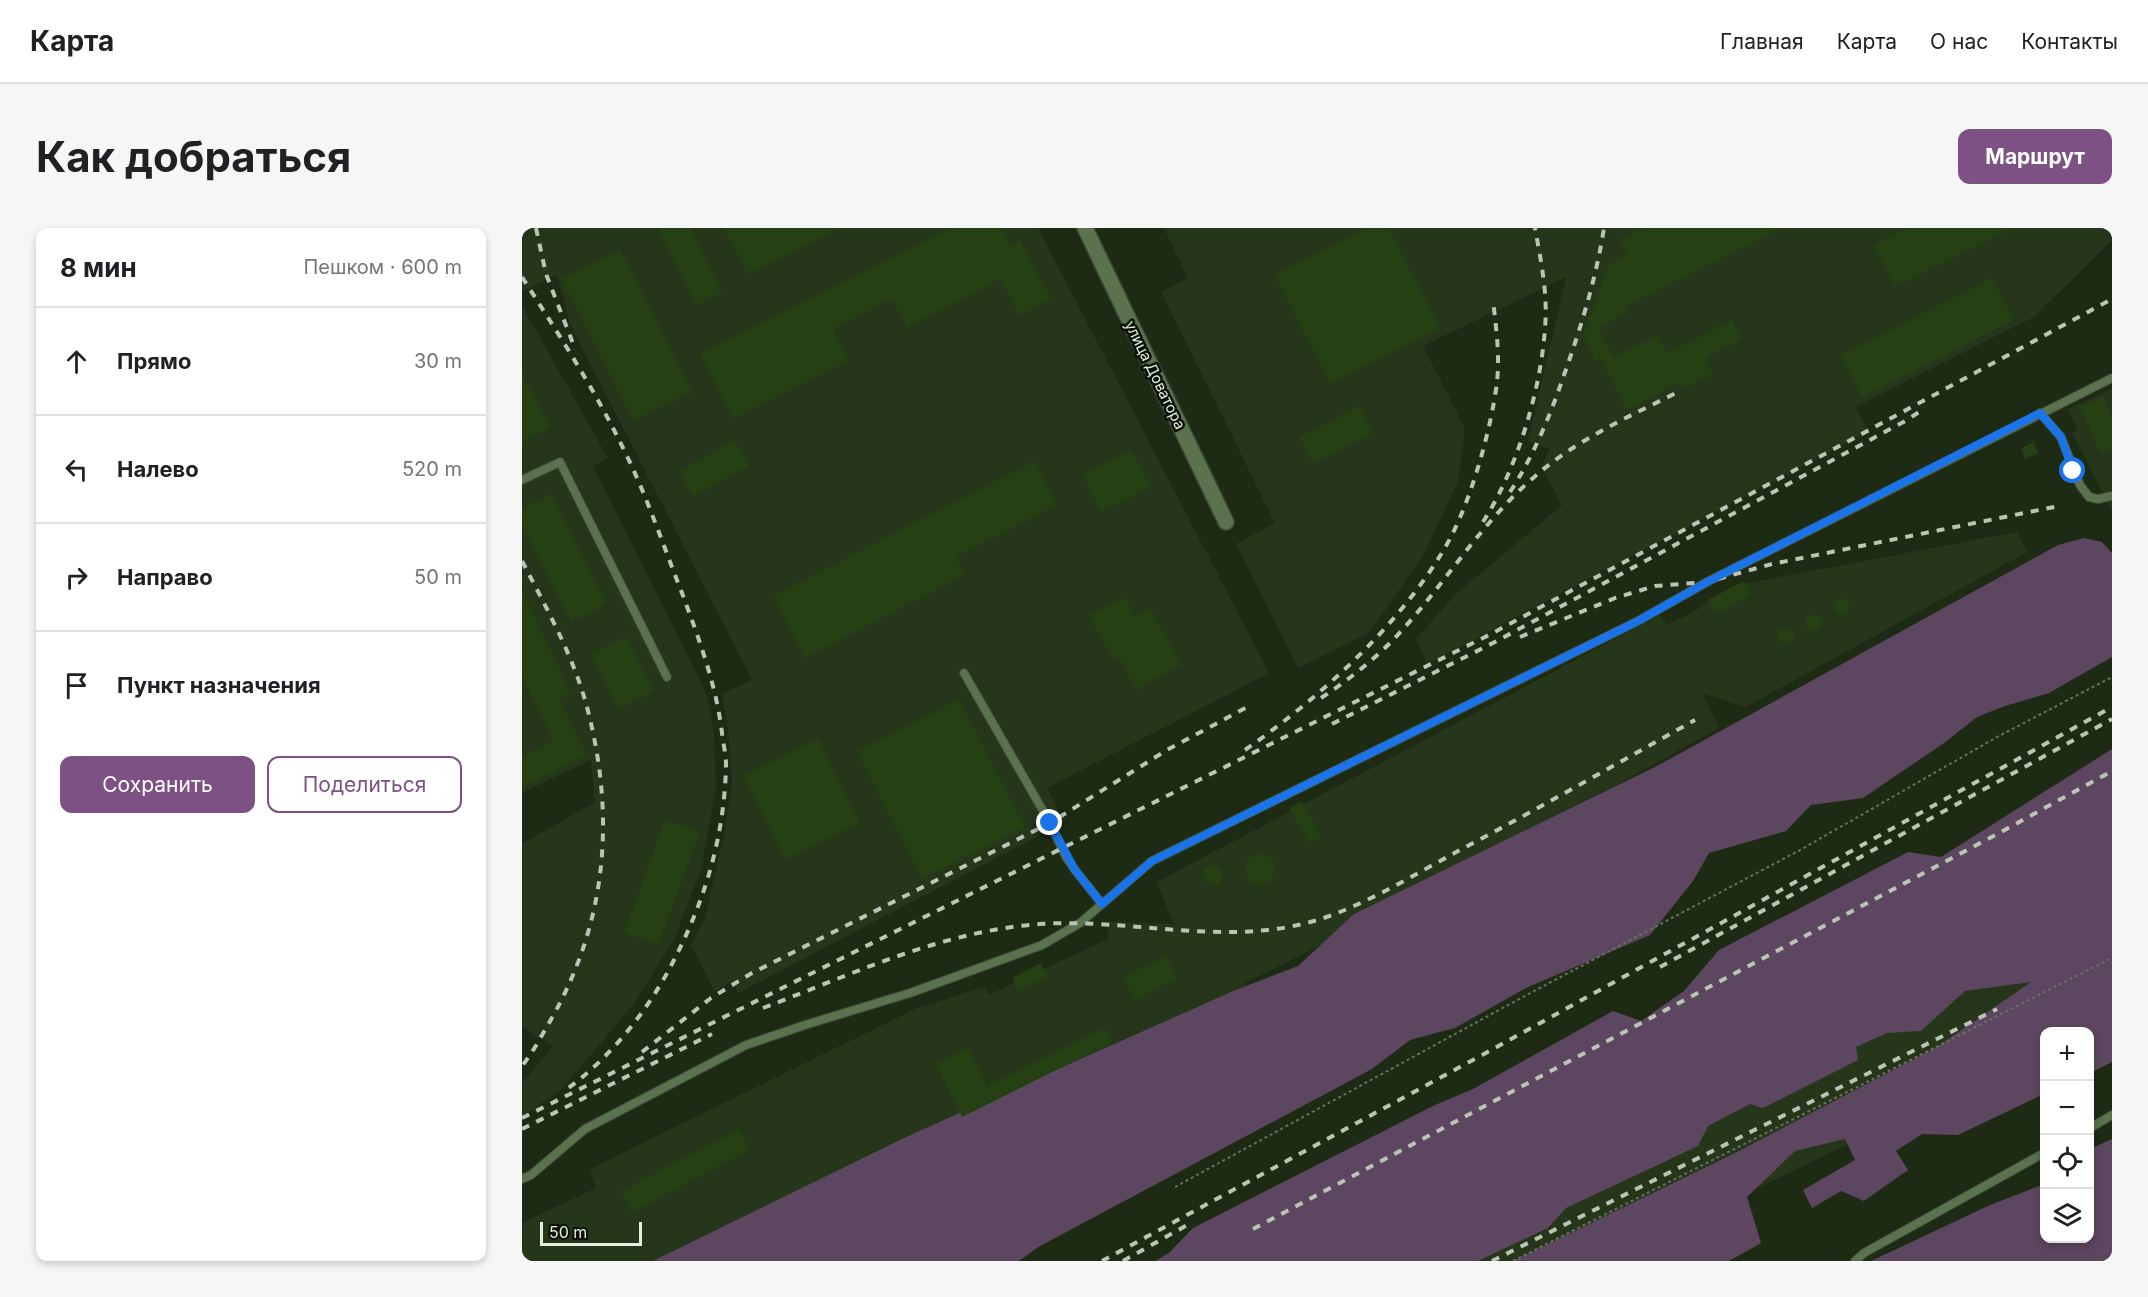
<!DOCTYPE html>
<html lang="ru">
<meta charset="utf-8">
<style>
:root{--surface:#fff;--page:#f6f6f6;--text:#202124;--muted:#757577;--line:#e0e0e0;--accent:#7d5183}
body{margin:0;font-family:Inter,sans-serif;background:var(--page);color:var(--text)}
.controls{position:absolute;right:18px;bottom:18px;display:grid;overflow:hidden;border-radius:12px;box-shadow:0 3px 9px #0003}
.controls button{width:54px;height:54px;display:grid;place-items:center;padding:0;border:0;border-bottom:2px solid var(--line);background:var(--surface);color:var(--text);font:30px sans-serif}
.scale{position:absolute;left:18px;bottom:15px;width:102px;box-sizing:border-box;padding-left:6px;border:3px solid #e5efe0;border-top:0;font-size:16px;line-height:21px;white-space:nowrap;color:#e5efe0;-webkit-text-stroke:4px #0b1108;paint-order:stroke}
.stop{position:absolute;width:18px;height:18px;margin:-14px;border:4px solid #1a73e8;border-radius:50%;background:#fff}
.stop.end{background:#1a73e8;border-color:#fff;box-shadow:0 2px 6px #0008}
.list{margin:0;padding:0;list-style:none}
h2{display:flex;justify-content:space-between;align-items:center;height:78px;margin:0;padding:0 24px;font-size:26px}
h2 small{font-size:20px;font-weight:400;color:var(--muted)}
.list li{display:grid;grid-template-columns:39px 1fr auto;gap:18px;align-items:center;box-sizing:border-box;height:108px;padding:0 24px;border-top:2px solid var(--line)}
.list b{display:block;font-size:22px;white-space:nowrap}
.list em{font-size:20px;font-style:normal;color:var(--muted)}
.actions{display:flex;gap:12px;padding:18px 24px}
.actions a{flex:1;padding:14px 0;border:2px solid var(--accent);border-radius:12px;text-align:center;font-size:21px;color:var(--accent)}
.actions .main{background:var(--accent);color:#fff}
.icon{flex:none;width:33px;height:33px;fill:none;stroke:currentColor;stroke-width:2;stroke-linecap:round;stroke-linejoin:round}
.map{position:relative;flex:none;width:1590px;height:1033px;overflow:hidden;border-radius:12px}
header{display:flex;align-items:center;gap:36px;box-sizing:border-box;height:84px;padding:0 30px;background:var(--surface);border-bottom:2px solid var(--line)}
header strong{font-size:28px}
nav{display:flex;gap:33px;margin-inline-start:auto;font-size:21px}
.intro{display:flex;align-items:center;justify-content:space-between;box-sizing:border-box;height:144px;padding:0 36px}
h1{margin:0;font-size:42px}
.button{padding:15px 27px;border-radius:12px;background:var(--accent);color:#fff;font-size:21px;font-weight:700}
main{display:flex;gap:36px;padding:0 36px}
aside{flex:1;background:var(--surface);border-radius:12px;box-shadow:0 3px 9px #0003}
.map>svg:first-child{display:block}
.built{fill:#25361a}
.green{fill:#5d465f}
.building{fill:#254012}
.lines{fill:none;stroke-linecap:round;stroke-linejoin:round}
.service-casing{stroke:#394631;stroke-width:10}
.minor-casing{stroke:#394631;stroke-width:18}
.path{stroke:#667360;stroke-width:2;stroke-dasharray:3 3;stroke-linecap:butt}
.service{stroke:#5a724d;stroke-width:8}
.minor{stroke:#5a724d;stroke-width:15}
.rail{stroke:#bac5b5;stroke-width:4;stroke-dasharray:8 8;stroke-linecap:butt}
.route{stroke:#1a73e8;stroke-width:8}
.labels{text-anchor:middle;stroke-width:5;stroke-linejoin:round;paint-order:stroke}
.street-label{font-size:15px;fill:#e5efe0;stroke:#0b1108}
</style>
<header>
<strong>Карта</strong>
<nav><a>Главная</a><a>Карта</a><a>О нас</a><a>Контакты</a></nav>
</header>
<div class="intro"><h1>Как добраться</h1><a class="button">Маршрут</a></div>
<main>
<aside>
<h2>8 мин<small>Пешком · 600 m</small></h2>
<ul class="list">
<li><svg class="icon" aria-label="ahead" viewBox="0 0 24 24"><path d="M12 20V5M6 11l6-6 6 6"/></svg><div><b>Прямо</b></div><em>30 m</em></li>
<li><svg class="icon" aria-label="left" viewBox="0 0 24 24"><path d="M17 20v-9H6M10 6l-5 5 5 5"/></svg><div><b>Налево</b></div><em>520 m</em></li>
<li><svg class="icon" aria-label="right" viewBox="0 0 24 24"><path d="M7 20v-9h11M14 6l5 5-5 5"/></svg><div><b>Направо</b></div><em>50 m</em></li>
<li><svg class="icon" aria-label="arrive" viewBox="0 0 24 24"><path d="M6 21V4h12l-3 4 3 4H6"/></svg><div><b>Пункт назначения</b></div></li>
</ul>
<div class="actions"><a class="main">Сохранить</a><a>Поделиться</a></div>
</aside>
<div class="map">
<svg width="1590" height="1033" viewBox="0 0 1590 1033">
<rect width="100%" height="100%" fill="#1d2b15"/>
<path class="built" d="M0 0H516L747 445 525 560 543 594 216 765 210 753 193 764 169 717 183 690 202 607 210 554 206 500 200 466 230 452 49 98 35 47 0 63Z
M642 0H1590V12L1512 89 1334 179 1346 204 905 436 894 411 933 367 1040 277 1019 238 1028 221 1006 213 1044 49 901 118 943 201 936 253 902 326 848 404 776 440 714 316 753 295 639 64 666 50Z
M0 78 86 230 71 238 186 469 192 507 194 560 179 642 152 712 111 777 38 863 0 888V855L31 818 0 799V616L73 574 69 532 0 565Z
M1590 161V282L1550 205 1556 202 1545 181Z
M1495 304 1505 324 1224 479 1180 465 1197 500 856 689 723 755 724 759 139 1033H0V995L74 960 68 941 395 780 462 759 467 767 586 711 585 694 652 696 635 654 1138 387 1145 397 1170 385 1210 358Z
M1590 687 1522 804V821L1086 1033H860Z"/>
<path class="green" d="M1562 310 1580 314 1590 325V429L1527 465 1483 478 1455 489 1422 515 1341 570 1289 577 1264 603 1187 625 1171 653 1128 707 1006 759 933 800 888 812 850 841 518 1018 497 1033H131L386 908 709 764 776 738 832 686 1135 538 1536 317Z
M1590 521V834L1568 845V804H1522V866L1436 907 1400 906 1374 923 1386 942 1342 973 1319 963 1290 980 1281 962 1333 932 1323 911 1273 923 1225 969 1239 1015 1207 1033H991L1215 924 1415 819 1509 754 1443 763 1399 803 1365 805 1334 819 1336 832 1241 880 1228 876 1186 898 1176 918 1044 980 1026 1000 956 1033H633L647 1025 671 1000 911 878 951 861 1091 783 1119 793 1162 763 1197 722 1386 624 1419 629Z
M1590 911V1033H1349L1468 977 1522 956V1010H1568V921Z"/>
<path class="building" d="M136 0H169L201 64 175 77Z
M202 0H317L226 47Z
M428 0H479L488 18 498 12 529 71 498 88 478 51 385 100 370 71 311 101 327 133 211 191 178 126Z
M845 0H867L918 100 808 155 753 47Z
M1122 0H1260L1102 79 1105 85 1076 100 1091 130 1136 107 1145 125 1210 92 1220 112 1183 130 1191 146 1162 161 1159 154 1105 182 1079 130 1073 133 1061 108 1086 37 1106 27 1098 12Z
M1385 0H1490L1373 59 1352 17Z
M98 21 170 164 111 193 40 51Z
M1470 50 1492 92 1340 169 1319 127Z
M0 145 28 199 0 214Z
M1582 169 1590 189V220L1578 225 1558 178Z
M838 178 851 205 791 235 777 209Z
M213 212 227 238 171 268 157 243Z
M1512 214 1516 225 1503 231 1499 220Z
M609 222 629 259 579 284 560 247Z
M512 233 535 277 434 329 443 347 283 430 251 368Z
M30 266 85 376 49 394 0 296V281Z
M1222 353 1230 366 1194 386 1186 372Z
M0 363 49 464 37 470 65 527 0 559V529L31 513 0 448Z
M602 369 613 388 628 380 659 437 614 462 596 428 591 431 567 388Z
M1311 379a8 8 0 1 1 16 0a8 8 0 1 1-16 0Z
M1284 394a8 8 0 1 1 16 0a8 8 0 1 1-16 0Z
M1256 408a8 8 0 1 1 16 0a8 8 0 1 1-16 0Z
M104 408 132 464 97 481 69 426Z
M437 471 503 599 400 651 335 523Z
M296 510 338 595 263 631 222 547Z
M780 573 799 609 787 615 767 580Z
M143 592 178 604 136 717 102 705Z
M723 641a15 15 0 1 1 30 0a15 15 0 1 1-30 0Z
M681 647a10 10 0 1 1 20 0a10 10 0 1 1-20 0Z
M644 728 655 751 612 772 601 749Z
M519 735 526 748 496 763 490 750Z
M583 800 590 814 440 889 414 836 446 820 466 858Z
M217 901 228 922 110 984 99 963Z"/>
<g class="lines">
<g class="service-casing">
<path id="service" d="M1518 185 1539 209 1558 257 1567 269 1576 271 1590 268
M0 252 38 234 145 449
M442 445 528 595 544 629 553 642 580 676
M1568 900 1590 887
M0 951 9 947 63 901 224 817 286 796 388 765 520 717 558 695 630 633 1116 393 1185 354 1590 150
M1333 1033 1342 1025 1522 925"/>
</g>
<g class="minor-casing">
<path id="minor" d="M563 0 704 294"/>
</g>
<path class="path" d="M653 959 999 770 1280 621 1475 509 1590 449
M991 1033 1590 730"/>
<use href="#service" class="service"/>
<use href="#minor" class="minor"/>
<path class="rail" d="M14 0 24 46 52 118
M0 49C36 105 73 162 102 222 125 268 141 317 160 365 177 411 194 456 200 505 201 515 204 526 204 536 203 603 185 666 156 724 131 776 92 827 45 861
M988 264C1012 227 1028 188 1042 147 1059 99 1074 51 1082 0
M961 294C995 241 1019 162 1023 100 1026 66 1019 33 1013 0
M0 333C25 381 53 431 66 483 93 589 85 691 31 788 21 805 12 823 0 838
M998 409 1093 370 1133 358 1185 354 1250 336 1537 278
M799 470C825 453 849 434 870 413 920 361 956 298 1010 251 1052 213 1104 190 1154 165
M810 496 971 415 1385 192 1403 180
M723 522C797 470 874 401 921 323 947 281 969 203 975 154 978 127 974 99 971 72
M1138 739 1590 491
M241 780C331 746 420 703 518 696 609 690 702 719 792 693 840 679 892 647 936 623 1016 581 1094 536 1173 492
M120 824 189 770 230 745 528 595 645 522 729 477
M0 890 967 407 1590 71
M0 901 190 806
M731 1001 1479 604 1590 543
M580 1033 962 826 1590 479
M601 1033 667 996
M970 1033 1475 781"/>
</g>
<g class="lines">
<path class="route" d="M528 595 553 642 580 676 630 633 1116 393 1185 354 1518 185 1539 209 1551 243"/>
</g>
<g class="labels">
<g class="street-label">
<text transform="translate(633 147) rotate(64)" y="5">улица Доватора</text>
</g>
</g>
</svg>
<div class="controls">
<button>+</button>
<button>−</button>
<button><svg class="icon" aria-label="locate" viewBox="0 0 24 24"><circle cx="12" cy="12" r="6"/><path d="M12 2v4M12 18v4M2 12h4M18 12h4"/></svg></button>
<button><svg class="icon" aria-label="layers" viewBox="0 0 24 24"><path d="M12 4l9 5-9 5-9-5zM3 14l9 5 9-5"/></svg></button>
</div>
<div class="scale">50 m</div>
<div class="stop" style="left:1551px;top:243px"></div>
<div class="stop end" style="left:528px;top:595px"></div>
</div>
</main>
